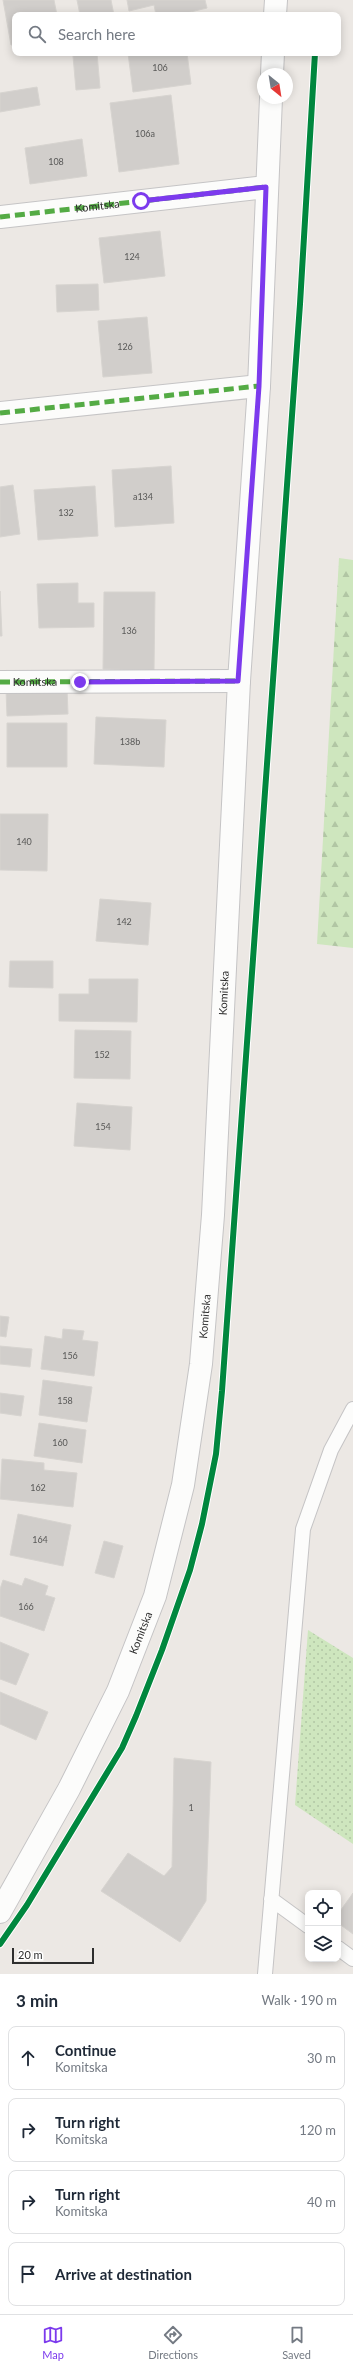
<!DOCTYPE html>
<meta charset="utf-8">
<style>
:root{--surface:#fff;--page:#f2f2f3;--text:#1f2937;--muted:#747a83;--line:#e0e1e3;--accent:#7c3aed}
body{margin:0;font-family:Lato,sans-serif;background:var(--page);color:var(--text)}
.controls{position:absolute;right:12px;bottom:12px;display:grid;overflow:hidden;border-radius:8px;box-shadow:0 2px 10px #0003}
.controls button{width:36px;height:36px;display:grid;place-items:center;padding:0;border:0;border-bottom:1px solid var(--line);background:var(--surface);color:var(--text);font:20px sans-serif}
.compass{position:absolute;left:257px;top:68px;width:36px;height:36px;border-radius:50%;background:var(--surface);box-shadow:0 2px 10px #0003;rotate:150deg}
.scale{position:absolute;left:12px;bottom:10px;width:82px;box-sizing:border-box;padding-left:4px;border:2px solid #2e2e2e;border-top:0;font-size:11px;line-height:14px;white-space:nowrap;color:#2e2e2e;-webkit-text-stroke:3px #fff;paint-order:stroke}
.stop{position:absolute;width:12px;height:12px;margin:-9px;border:3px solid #7c3aed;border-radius:50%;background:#fff}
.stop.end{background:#7c3aed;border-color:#fff;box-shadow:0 1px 4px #0008}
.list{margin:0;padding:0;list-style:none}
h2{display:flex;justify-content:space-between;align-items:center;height:52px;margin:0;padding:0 16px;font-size:17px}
h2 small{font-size:13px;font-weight:400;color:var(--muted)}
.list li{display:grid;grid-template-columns:26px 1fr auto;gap:12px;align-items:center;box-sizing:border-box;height:64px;margin:0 8px 8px;padding:0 8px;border:1px solid var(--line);border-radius:8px}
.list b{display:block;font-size:15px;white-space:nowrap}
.list p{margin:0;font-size:13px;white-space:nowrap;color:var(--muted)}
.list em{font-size:13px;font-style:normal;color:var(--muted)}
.icon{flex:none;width:22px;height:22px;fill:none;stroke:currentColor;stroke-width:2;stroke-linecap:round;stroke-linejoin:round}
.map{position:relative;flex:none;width:353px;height:1974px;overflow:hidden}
.search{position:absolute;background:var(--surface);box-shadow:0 2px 10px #0003;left:12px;right:12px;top:12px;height:44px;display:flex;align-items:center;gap:10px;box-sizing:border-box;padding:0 14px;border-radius:8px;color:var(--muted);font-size:15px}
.sheet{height:340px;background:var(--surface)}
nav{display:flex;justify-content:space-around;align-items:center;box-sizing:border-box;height:56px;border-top:1px solid var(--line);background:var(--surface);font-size:11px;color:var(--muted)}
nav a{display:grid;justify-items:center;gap:2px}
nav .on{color:var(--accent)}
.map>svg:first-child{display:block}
.grass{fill:url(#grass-dots)}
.forest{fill:url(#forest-firs)}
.building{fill:#d1cecb;stroke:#d7d4d0}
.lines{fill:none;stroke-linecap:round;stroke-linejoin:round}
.service-casing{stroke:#c5c4c5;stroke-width:16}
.minor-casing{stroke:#c5c4c5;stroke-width:24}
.secondary-casing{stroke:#c5c4c5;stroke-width:24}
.service{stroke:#fcfcfb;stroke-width:14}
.minor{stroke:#fcfcfb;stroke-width:22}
.secondary{stroke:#fcfcfb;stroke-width:22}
.quiet{stroke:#54ab44;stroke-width:5;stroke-dasharray:10 5;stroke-linecap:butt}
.cycleway-casing{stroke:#fff;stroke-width:8}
.cycleway{stroke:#00873e;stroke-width:6}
.route{stroke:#7c3aed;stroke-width:5}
.labels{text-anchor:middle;stroke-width:4;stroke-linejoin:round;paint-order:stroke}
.number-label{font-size:9px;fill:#585857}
.street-label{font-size:11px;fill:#2e2e2e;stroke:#fff}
</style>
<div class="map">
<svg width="353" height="1974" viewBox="0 0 353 1974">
<defs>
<pattern id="grass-dots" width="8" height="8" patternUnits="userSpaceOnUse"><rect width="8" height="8" fill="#cee6be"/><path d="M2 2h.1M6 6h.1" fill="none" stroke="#b1c6a4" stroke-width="1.8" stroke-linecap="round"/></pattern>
<pattern id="forest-firs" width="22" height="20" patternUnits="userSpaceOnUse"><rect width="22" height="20" fill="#cee6be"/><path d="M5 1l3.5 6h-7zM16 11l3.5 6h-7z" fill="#b1c6a4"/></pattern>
</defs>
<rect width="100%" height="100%" fill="#ece8e4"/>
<path class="grass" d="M308 1630 353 1658V1844L295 1805Z"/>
<path class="forest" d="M339 558 353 560V948L317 944Z"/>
<path class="building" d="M3 0H54L57 15H15V44L11 45Z
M77 0H111L114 15H80Z
M127 0H205L207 8 178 15H156L154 5 129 11Z
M97 53 100 88 76 90 73 56Z
M128 53H187L191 84 133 92Z
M37 87 40 105 0 112V93Z
M171 95 179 164 119 172 110 103Z
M82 139 87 176 30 184 25 148Z
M160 231 165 276 104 283 99 238Z
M98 284 99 310 57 312 56 285Z
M147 317 152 373 103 377 98 321Z
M171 466 174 523 115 527 112 470Z
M13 485 20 534 0 537V487Z
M95 486 98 536 38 540 34 490Z
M78 583V603H94V627L39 628 37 584Z
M0 591 2 636H0Z
M104 592H155L154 670 103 669Z
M67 688 68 714 7 716 6 690Z
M96 717 166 720 164 767 94 764Z
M7 723H67V767H7Z
M0 814H48L47 871 0 870Z
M100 899 151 903 148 945 96 941Z
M10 961H53V988L9 987Z
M89 979H138L137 1022 59 1021V994H89Z
M75 1030 131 1031 130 1079 74 1078Z
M77 1103 132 1107 130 1150 74 1146Z
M0 1316 9 1317 6 1337 0 1336Z
M63 1329 84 1331 82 1340 98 1342 94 1376 41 1369 45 1336 62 1339Z
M0 1346 32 1349 30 1367 0 1364Z
M43 1380 92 1387 87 1422 39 1415Z
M0 1393 24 1396 21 1416 0 1413Z
M39 1423 86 1430 82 1463 34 1456Z
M2 1459 44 1463V1470L77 1473 73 1507 0 1499Z
M18 1514 71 1525 63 1566 10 1555Z
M104 1541 123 1546 114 1578 95 1573Z
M25 1578 48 1586 45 1595 55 1598 44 1631 0 1616V1589L3 1580 22 1586Z
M0 1642 29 1654 16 1685 0 1679Z
M0 1692 48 1712 36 1740 0 1724Z
M174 1758 211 1762 206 1901 180 1942 101 1891 128 1853 164 1876 172 1867Z
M353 1893V1934L338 1923V1914Z"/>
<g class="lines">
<g class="service-casing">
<path id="service" d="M271 1899 308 1926
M338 1948 353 1959
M265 1974 303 1529 331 1450 353 1409"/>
</g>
<g class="minor-casing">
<g id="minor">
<path id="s1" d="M0 217 266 187"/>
<path d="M0 413 259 386"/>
<path id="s2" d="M0 682 239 681"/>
</g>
</g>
<g class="secondary-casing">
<g id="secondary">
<path d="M275 15 276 0"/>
<path d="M272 74 273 53"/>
<path id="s3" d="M0 1912 69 1789 118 1691 155 1596 183 1485 201 1364 213 1215 239 681 259 386 271 98"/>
</g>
</g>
<use href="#service" class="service"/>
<use href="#minor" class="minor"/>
<use href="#secondary" class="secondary"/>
<path class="quiet" d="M0 217 266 187
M0 413 259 386
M0 682 239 681"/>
<g class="cycleway-casing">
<path id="cycleway" d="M0 1944 27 1905 122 1748 136 1716 162 1650 190 1570 202 1524 216 1454 222 1391 300 304 315 53"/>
</g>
<use href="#cycleway" class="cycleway"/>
</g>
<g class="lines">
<path class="route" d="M80 682 238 681 259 386 266 187 141 201"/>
</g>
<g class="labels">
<g class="number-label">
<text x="160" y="71">106</text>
<text x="145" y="137">106a</text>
<text x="56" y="165">108</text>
<text x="132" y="260">124</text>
<text x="125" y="350">126</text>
<text x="143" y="500">a134</text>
<text x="66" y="516">132</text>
<text x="129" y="634">136</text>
<text x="130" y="745">138b</text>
<text x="24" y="845">140</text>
<text x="124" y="925">142</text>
<text x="102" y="1058">152</text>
<text x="103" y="1130">154</text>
<text x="70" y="1359">156</text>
<text x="65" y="1404">158</text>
<text x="60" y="1446">160</text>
<text x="38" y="1491">162</text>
<text x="40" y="1543">164</text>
<text x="26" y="1610">166</text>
<text x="191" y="1811">1</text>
</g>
<g class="street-label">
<text dy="4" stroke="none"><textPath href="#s1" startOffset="98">Komitska</textPath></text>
<text dy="4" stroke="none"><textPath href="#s2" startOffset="35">Komitska</textPath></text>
<text dy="4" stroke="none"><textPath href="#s3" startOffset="961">Komitska</textPath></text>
<text dy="4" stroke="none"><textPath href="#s3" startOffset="637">Komitska</textPath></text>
<text dy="4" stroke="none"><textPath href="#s3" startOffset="313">Komitska</textPath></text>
</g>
</g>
</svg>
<div class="controls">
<button><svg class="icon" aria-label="locate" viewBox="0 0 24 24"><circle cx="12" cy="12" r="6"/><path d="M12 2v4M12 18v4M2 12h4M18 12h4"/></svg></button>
<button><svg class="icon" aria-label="layers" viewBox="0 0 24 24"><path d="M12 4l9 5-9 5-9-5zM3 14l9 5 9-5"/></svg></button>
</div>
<svg class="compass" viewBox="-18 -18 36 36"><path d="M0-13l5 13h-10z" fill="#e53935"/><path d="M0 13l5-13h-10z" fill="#747a83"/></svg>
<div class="scale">20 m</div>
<div class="stop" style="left:141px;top:201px"></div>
<div class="stop end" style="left:80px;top:682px"></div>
<div class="search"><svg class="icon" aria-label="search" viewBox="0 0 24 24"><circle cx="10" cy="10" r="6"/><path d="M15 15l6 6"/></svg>Search here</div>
</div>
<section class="sheet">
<h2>3 min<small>Walk · 190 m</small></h2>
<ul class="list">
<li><svg class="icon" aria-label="ahead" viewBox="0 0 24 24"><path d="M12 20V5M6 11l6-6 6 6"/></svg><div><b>Continue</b><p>Komitska</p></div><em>30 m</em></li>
<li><svg class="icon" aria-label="right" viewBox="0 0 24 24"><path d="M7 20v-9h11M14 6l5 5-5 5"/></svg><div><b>Turn right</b><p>Komitska</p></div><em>120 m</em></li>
<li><svg class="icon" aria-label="right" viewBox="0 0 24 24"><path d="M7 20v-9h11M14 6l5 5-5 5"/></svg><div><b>Turn right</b><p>Komitska</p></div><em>40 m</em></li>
<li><svg class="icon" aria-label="arrive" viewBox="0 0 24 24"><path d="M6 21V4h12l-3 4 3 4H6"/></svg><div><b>Arrive at destination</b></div></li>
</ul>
</section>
<nav>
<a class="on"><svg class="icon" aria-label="map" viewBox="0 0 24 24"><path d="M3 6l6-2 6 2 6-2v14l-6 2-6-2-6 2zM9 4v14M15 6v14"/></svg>Map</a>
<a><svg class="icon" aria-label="directions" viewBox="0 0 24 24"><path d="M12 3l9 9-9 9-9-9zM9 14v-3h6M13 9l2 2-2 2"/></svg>Directions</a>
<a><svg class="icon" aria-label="saved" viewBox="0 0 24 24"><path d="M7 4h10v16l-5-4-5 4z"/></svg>Saved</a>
</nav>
